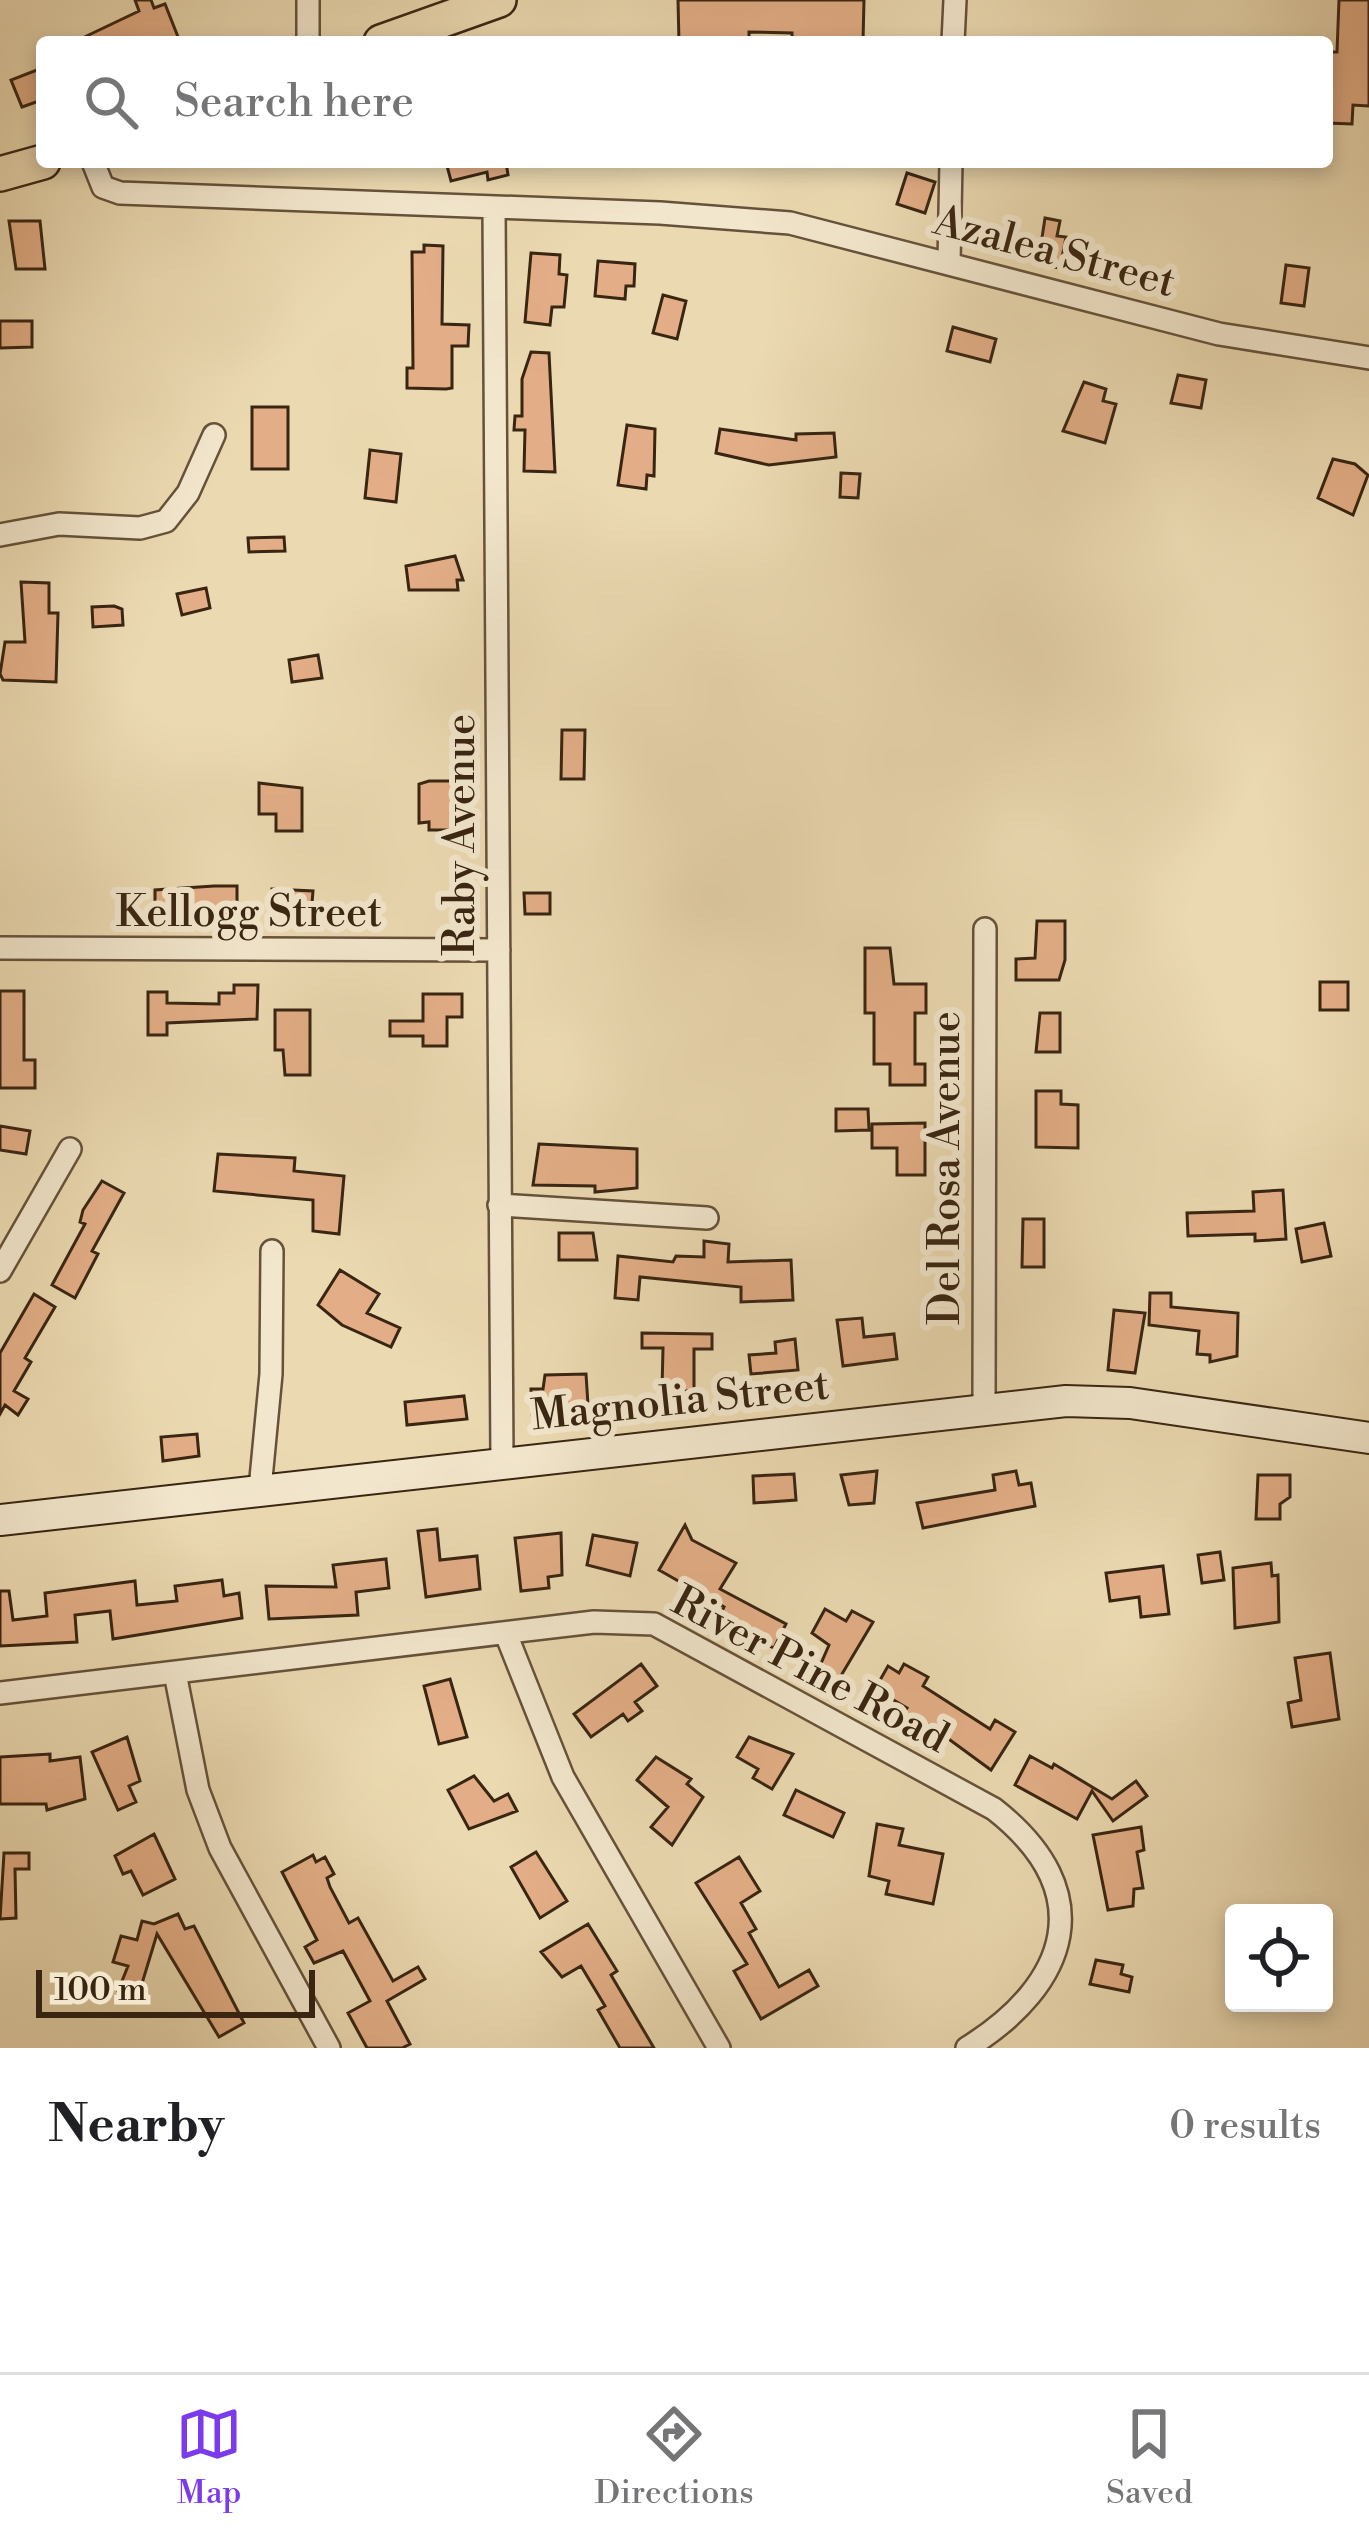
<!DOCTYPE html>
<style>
:root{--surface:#fff;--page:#f2f2f2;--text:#202124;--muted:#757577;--line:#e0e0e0;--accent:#7c3aed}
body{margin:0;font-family:"Libre Bodoni",serif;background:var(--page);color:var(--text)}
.controls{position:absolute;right:36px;bottom:36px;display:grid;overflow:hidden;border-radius:12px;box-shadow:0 6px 18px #0003}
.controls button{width:108px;height:108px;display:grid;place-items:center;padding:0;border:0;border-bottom:3px solid var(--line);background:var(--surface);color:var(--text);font:60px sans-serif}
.scale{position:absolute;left:36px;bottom:30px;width:279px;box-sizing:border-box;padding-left:12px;border:6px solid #392512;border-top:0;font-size:33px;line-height:42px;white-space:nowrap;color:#392512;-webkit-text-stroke:9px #f2e6cc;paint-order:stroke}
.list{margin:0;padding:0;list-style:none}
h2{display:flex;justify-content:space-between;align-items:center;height:156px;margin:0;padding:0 48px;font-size:51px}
h2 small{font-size:39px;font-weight:400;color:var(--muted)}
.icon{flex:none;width:66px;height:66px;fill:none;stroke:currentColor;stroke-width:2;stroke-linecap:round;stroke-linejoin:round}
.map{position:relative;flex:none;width:1369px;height:2048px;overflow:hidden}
.search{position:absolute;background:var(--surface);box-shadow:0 6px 18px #0003;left:36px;right:36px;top:36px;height:132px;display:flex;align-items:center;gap:30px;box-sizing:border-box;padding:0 42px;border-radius:12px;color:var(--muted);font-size:45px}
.sheet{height:324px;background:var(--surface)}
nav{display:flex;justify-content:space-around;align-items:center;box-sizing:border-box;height:168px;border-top:3px solid var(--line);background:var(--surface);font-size:33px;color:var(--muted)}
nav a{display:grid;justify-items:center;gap:6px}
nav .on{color:var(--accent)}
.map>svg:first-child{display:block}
.building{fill:#e3ae87;stroke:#392512;stroke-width:3}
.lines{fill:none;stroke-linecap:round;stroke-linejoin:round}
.street-casing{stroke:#66523a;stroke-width:26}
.secondary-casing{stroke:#392512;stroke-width:34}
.primary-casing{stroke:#392512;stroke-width:38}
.street{stroke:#f2e6cc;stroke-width:21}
.secondary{stroke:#f2e6cc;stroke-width:30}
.primary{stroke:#ebd9b1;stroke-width:33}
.labels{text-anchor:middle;stroke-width:12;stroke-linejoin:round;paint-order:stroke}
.street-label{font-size:42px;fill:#392512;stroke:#f2e6cc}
</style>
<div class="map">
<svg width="1369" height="2048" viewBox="0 0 1369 2048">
<rect width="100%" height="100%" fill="#ebd9b1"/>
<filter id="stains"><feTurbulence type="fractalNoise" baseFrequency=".00167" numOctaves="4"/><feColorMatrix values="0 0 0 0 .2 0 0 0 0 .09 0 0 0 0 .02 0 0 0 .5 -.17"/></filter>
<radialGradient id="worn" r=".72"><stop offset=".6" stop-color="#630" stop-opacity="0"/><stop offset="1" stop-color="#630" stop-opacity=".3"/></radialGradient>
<path class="building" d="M135 0H151L154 8 165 4 180 42H74L139 11Z
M678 0H864L863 42H792V33L749 32V42H679Z
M1339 0H1369V106L1353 105 1352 124 1327 123V52H1337Z
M42 68V100L22 107 11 80Z
M446 162H506L508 175 488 180 487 172 451 181Z
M907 173 935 182 925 213 897 204Z
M1045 218 1060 221 1057 236 1066 237 1060 268 1038 264Z
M9 221H40L45 269H16Z
M424 245 443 246 442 324 469 325 468 346H452V388L446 389 407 388V368H413L412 252H424Z
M531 253 560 255 559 274 567 275 564 307H552L550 325 525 322Z
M598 261 635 264 634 286H626L625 299 595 296Z
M1286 265 1309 268 1304 306 1281 303Z
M663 295 686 301 677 339 653 333Z
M0 321H32V347L0 348Z
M953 327 996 339 990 362 947 351Z
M531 352 549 353 555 472 524 471 525 430H514L515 416H522V379Z
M1178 375 1206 380 1201 408 1171 403Z
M1084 382 1106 389 1103 401 1116 404 1105 443 1063 431Z
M252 407H288V469H252Z
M627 425 655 429 654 476 647 475 646 489 618 485Z
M720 429 796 440V434L834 433 836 457 769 465 716 453Z
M370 450 401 454 396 502 365 498Z
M1333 459 1355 464 1368 475 1353 515 1318 498Z
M841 473 860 474 858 498 840 497Z
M284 537 285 551 249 552 248 538Z
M455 556 463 580H457L458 590H409L406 566Z
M21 582 49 583V613H58L56 682 3 680 0 674 5 642H25Z
M206 588 210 608 182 615 177 594Z
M114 606 122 609 123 625 93 627 92 607Z
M318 655 322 678 292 682 289 660Z
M562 730H585L584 779H561Z
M429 781H455L459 810H454V830H429V822L419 823V784Z
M259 783 302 788V831H276V814H259Z
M214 886H237V924L155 915V890Z
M272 889 313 891 311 915H301V919L272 914Z
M524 893H550V914H525Z
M1037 921H1065V960L1059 980H1016V959L1035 958Z
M865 948H890L894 984H926V1013H915V1064H925V1085H890V1064H874V1013H865Z
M1320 982H1348V1010H1320Z
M234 985H258L257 1019 167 1023V1035H148V992H167V1003L219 1004V993H234Z
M0 991H24V1060H35V1088H0Z
M423 994H462V1017H447V1046H423V1036H390V1021H423Z
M275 1010H310V1075H285L283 1050H275Z
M1040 1013H1060V1052H1036Z
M1036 1091H1061V1104L1078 1105V1148L1036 1147Z
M836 1109H868L869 1130 836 1131Z
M925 1123V1175H897V1148H872V1124Z
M0 1126 30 1131 26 1154 0 1150Z
M539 1144 637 1149V1188L595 1192V1186L533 1185Z
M218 1154 295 1158 294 1171 344 1176 339 1234 313 1231V1200L214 1191Z
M102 1181 124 1193 92 1251 98 1254 75 1298 52 1285 85 1224 80 1222 83 1210Z
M1283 1190 1286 1239 1255 1241V1234L1188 1236 1187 1213 1254 1211 1253 1192Z
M1023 1219H1044V1267H1022Z
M1324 1223 1331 1256 1302 1262 1296 1229Z
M559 1233H593L597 1260H559Z
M704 1241 729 1244 728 1262 791 1260 793 1300 741 1302V1287L640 1277 638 1300 615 1298 618 1256 673 1262 676 1256 704 1257Z
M340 1270 379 1294 367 1313 400 1328 391 1347 342 1325 318 1305Z
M1150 1293H1171V1307L1238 1313 1237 1356 1210 1362V1355L1197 1354 1199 1331 1149 1325Z
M34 1294 55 1307 25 1358 31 1362 14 1391 28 1399 18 1415 5 1405 0 1414V1353Z
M1114 1310 1145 1313 1135 1373 1108 1370Z
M862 1318 864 1337 894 1334 897 1359 843 1366 837 1320Z
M642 1333 712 1334V1349H694V1391L662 1390 663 1348H642Z
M795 1339 798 1370 751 1374 749 1355 776 1353 775 1342Z
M586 1374 589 1420 545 1422V1415H532L531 1389H543L545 1375Z
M464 1396 467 1419 407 1425 405 1402Z
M197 1434 199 1456 163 1461 161 1437Z
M877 1471 874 1503 849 1505 841 1475Z
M1016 1471 1019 1485 1031 1483 1035 1506 923 1528 917 1503 995 1490 993 1475Z
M794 1474 796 1500 754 1503 753 1476Z
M1258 1475H1290V1497L1280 1504V1519H1256Z
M685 1525 692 1540 736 1563 720 1589 786 1624 774 1648 729 1628 719 1618 724 1607 659 1570Z
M437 1529 440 1560 477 1556 480 1589 426 1597 418 1531Z
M561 1533 562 1575 548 1577 549 1588 521 1591 515 1538Z
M593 1535 637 1543 630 1576 587 1565Z
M1220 1552 1224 1580 1202 1583 1198 1555Z
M386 1559 389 1588 356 1592 358 1615 269 1619 266 1586 336 1587 333 1565Z
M1271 1563 1272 1576 1278 1575 1279 1622 1235 1628 1233 1568Z
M1163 1566 1169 1614 1141 1617 1139 1597 1110 1601 1106 1573Z
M222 1580 224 1596 239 1593 242 1618 113 1639 110 1611 75 1615 77 1642 0 1646V1591H9L13 1620 47 1616 45 1593 135 1581 137 1605 177 1601 175 1586Z
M825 1609 846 1621 852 1611 873 1622 839 1679 819 1668 829 1645 812 1633Z
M1330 1653 1339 1719 1292 1727 1288 1703 1301 1700 1295 1658Z
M641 1664 657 1686 635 1702 642 1711 628 1721 623 1714 591 1737 574 1714Z
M904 1664 928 1677 923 1686 990 1729 995 1720 1015 1732 991 1770 931 1726 903 1714 907 1708 875 1689 888 1666 899 1673Z
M450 1679 467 1737 439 1744 424 1686Z
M127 1737 140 1781 129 1786 136 1802 118 1810 92 1752Z
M749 1737 793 1754 772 1789 753 1778 758 1769 737 1757Z
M50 1754V1761L80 1757 85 1799 47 1810 46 1804H0V1757Z
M1030 1756 1052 1768 1054 1764 1112 1799 1136 1781 1147 1796 1113 1821 1092 1791 1077 1819 1015 1785Z
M656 1757 691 1779 687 1784 703 1797 672 1845 651 1827 668 1807 637 1780Z
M474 1776 494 1801 508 1794 517 1811 469 1829 448 1790Z
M796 1790 844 1813 833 1837 784 1815Z
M877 1824 903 1829 899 1845 943 1854 933 1904 886 1894 889 1881 869 1876Z
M1141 1827 1144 1850 1137 1852 1143 1888 1134 1889 1133 1906 1108 1910 1093 1835Z
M154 1834 175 1879 143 1895 131 1871 123 1874 115 1856Z
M536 1852 567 1901 540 1918 511 1867Z
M4 1853H29V1869H15L16 1918 0 1919Z
M313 1855 316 1862 325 1857 334 1874 327 1878 330 1887 349 1923 358 1918 393 1981 418 1967 425 1979 387 2001 410 2044 402 2048H367L348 2013 370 2001 343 1951 314 1963 305 1947 317 1940 282 1872Z
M739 1857 760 1891 741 1903 756 1929 749 1933 779 1987 809 1970 818 1986 761 2019 734 1971 747 1964 696 1883Z
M178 1914 185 1929 194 1926 244 2023 219 2037 157 1934 137 2000 118 1991 128 1966 113 1962 121 1936 137 1940 142 1921 154 1924Z
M588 1924 617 1971 611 1975 654 2048H620L598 2010 605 2006 581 1966 562 1977 541 1952Z
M1096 1960 1123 1965 1121 1974 1132 1977 1129 1992 1090 1984Z"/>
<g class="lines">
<g class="street-casing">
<path id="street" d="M308 0V42
M953 42 955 0
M93 162 103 187 120 193 660 213 790 223 1219 334 1369 358
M494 208 502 1461
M949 263 951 162
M0 535 59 524 140 528 166 521 188 493 214 435
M0 948 499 950
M499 1205 707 1218
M0 1271 70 1149
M984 1408 985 929
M260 1489 271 1374 272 1251
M506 1634 563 1777 719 2048
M175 1673 198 1790 220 1848 329 2048
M0 1693 594 1622 654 1624 994 1809C1100 1892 1070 1984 967 2048"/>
</g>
<g class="secondary-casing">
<path id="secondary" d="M0 1520 1066 1401 1130 1403 1369 1438"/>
</g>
<g class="primary-casing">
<path id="primary" d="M381 42 499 0
M0 174 43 162"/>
</g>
<use href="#street" class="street"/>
<use href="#secondary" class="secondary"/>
<use href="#primary" class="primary"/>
</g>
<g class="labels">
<g class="street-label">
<text transform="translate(1055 250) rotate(15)" y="15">Azalea Street</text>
<text transform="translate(459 835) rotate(-90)" y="15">Raby Avenue</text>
<text x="249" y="926">Kellogg Street</text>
<text transform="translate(944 1168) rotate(-90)" y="15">Del Rosa Avenue</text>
<text transform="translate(680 1399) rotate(-6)" y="15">Magnolia Street</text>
<text transform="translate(811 1668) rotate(28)" y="15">River Pine Road</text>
</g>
</g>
<rect width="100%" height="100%" filter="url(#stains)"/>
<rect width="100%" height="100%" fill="url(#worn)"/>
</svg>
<div class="controls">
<button><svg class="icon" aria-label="locate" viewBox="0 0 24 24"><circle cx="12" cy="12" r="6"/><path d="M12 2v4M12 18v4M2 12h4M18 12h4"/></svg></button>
</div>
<div class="scale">100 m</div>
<div class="search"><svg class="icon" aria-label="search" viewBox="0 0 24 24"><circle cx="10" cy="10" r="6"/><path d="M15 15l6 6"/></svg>Search here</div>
</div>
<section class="sheet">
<h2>Nearby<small>0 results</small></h2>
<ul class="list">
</ul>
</section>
<nav>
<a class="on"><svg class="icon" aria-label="map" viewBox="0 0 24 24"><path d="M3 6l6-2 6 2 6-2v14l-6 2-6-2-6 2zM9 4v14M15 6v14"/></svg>Map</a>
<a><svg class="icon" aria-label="directions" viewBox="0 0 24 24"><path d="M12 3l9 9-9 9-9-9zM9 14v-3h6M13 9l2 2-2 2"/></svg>Directions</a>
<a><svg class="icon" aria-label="saved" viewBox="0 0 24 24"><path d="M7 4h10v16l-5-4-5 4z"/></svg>Saved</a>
</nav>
